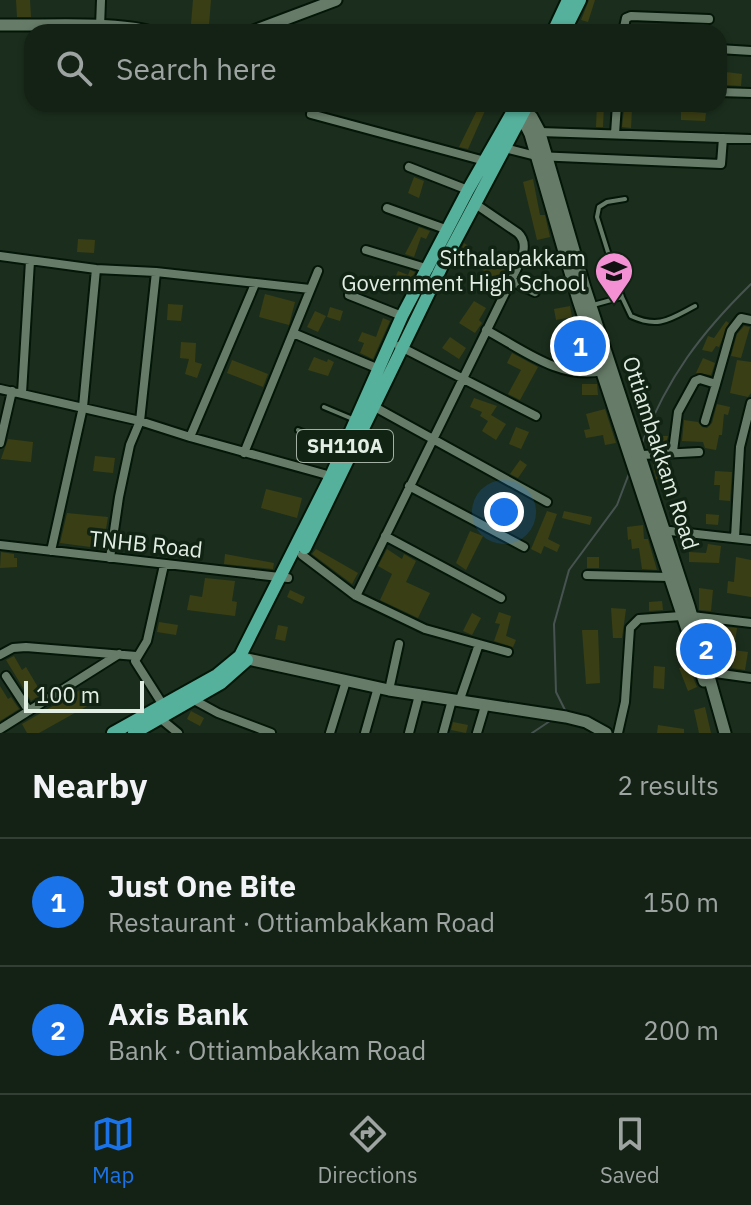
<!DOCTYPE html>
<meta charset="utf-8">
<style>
:root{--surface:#142216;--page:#1d2a1f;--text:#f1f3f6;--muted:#9da4a1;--line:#333f35;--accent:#1a73e8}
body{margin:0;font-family:"IBM Plex Sans",sans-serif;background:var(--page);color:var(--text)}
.scale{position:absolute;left:24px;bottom:20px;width:120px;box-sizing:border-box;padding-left:8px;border:4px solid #e2eee3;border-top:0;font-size:22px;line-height:28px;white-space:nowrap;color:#e2eee3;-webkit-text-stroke:6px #112414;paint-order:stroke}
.you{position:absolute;left:504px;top:512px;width:28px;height:28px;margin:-20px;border:6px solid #fff;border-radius:50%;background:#1a73e8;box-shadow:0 0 0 12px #1a73e833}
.badge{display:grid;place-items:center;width:52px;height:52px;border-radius:50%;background:var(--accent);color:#fff;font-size:26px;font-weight:700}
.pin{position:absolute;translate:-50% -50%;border:4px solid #fff;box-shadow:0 2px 8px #0006}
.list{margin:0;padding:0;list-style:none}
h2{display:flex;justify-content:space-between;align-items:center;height:104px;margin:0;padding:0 32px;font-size:34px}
h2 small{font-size:26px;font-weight:400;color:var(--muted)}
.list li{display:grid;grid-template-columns:52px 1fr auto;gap:24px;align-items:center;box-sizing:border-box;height:128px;padding:0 32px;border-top:2px solid var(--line)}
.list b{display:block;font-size:30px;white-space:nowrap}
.list p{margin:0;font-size:26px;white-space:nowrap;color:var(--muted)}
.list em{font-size:26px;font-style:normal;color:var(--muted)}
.icon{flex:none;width:44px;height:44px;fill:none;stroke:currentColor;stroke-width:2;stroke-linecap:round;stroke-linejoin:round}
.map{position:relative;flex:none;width:751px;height:733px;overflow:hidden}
.search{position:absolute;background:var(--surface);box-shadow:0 2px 6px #0004;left:24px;right:24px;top:24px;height:88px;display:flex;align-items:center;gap:20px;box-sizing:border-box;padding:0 28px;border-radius:24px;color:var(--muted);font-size:30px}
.sheet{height:360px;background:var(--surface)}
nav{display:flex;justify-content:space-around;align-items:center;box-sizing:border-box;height:112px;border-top:2px solid var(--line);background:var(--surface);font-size:22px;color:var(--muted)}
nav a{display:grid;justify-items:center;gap:4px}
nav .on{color:var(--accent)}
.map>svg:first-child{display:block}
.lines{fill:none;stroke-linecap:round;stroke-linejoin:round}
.stream{stroke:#475351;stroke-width:2}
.building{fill:#3a3e14}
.lane-casing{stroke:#041607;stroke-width:8}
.street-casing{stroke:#041607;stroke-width:12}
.secondary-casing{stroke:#041607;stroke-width:15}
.primary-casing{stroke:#041607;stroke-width:16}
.lane{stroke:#667c68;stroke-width:4}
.street{stroke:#667c68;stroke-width:8}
.secondary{stroke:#667c68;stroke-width:11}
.primary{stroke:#55b09c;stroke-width:12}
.labels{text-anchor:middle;stroke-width:7;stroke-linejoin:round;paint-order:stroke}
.shield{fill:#112414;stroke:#a3b1a5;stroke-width:2}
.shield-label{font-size:20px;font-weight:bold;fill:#e2eee3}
.poi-label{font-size:22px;fill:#e2eee3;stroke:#112414;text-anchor:end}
.street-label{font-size:22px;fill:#e2eee3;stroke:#112414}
</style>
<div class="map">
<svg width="751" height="733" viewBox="0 0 751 733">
<rect width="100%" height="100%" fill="#1b2e1d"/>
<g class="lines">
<path class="stream" d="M642 443C668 377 700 334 751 284
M562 712 565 710 556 692 554 624 569 570 617 505 630 471
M532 733 550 721"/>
</g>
<path class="building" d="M16 0H30L31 17H17Z
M193 0H211L209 25 191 24Z
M589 0H595L588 22 581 20Z
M726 72 742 74 741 86 726 85Z
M480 104H488L468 149 459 147Z
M597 104H604L603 127H596Z
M624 109 632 110 631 128 622 127Z
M681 111 706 113 705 121 681 120Z
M414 177 424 181 419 198 408 193Z
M533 179 540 215H545L550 237 537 240 523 182Z
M419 227 430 231 426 239 421 237 414 257 405 254Z
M78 239 95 240 94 253 77 252Z
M464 243 473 249 465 260 458 256Z
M530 251 543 258 538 268 527 262Z
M487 259 505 270 498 280 481 269Z
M410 270 415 272 405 290 392 285 398 271 408 275Z
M265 294 295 302 289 325 259 317Z
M474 301 486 308 479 320 482 323 475 333 459 323Z
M168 304 183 305 181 321 167 320Z
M570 306 572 317 556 320 554 309Z
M330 307 343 311 340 321 327 317Z
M315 311 326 316 318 332 307 327Z
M383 318 390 321 373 359 360 353 364 343 358 341 362 332 376 337Z
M726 321 729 323 719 347 716 346 712 352 702 350 708 336 714 338Z
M744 326 750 327 741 358 731 356 737 334Z
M450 337 466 348 459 359 442 348Z
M578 340 580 348 561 351 560 343Z
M181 342 196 343 195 362 202 364 197 378 185 374 189 359 180 358Z
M512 353 538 367 520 400 508 394 521 370 507 363Z
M314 357 327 362 328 359 334 362 328 376 308 370Z
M703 358 715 363 711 375 696 373Z
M232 360 268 374 263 387 227 373Z
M737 360 751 362V393L748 397 730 393Z
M582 384H597L598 395H582Z
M474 398 497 406 491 415 506 424 496 440 482 431 488 421 480 416 482 412 470 407Z
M717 404 730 407 728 415 724 414 722 435H719L716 450 705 448 703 442 682 441 684 420 698 422 702 427 707 428 712 423Z
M605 409 616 443 605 445 603 435 586 438 584 430 590 429 586 414Z
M516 427 529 432 521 449 509 444Z
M654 436H668L665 447H653Z
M8 439 33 442 31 462 1 459Z
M95 456 115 458 113 473 93 471Z
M520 460 527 465 518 478 510 474Z
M652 461H670L667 478 656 479Z
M715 471 732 472 730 501 719 500 720 485H714Z
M266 489 302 498 297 518 261 508Z
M547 511 557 514 548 539 560 545 557 552 544 546 541 554 531 549Z
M564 511 592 517 590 525 562 518Z
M67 513 108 517 106 529H101L98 548 60 543Z
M706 514 719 515 718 525 706 524Z
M643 525 644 539H648L657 570 642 569 639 548 632 549 631 539 628 540 627 527Z
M470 531 483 536 466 570 456 563Z
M708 544 721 546 719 563 689 562V552L706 553Z
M316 549 358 573 352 584 312 554Z
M387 549 402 559 404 554 416 561 406 582 430 593 418 618 380 600 392 574 378 566Z
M1 552 14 554V558H17V567L0 568Z
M225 554 274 563 273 569 224 564Z
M587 557H599V568H587Z
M736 557 751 560V597L727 593 728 581 734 582Z
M205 578 235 581 232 601 237 602 235 616 187 610 190 595 202 597Z
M699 588 713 590 711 611 699 610Z
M290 590 305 597 302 604 287 597Z
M662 601 663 610 649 611V602Z
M611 608 626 609 622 638H613Z
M499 612 511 616 506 636 516 640 513 647 494 641 500 624 495 623Z
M472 613 481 618 472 635 463 631Z
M159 622 178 625 176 635 157 632Z
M703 624 737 628 734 648 709 645Z
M278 625 288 627 285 641 275 639Z
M582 630H598L600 683 586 684Z
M734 650 748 652 745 670 732 668Z
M14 656 22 670 26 667 42 694 31 701 6 660Z
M688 665 697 687 688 691 679 668Z
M654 666 665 667 664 689 653 688Z
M0 686 8 699 11 697 19 709 0 721Z
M80 690 89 705 39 733H27L22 724Z
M705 707 711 733H699L694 710Z
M191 711 204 718 200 726 187 719Z
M453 722 468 725 466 733 451 730Z
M658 725 684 729V733H657Z"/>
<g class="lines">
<g class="lane-casing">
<path id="lane" d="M622 297 597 217 599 207 607 202 625 199
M593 305 622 297 631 316C659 329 670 319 695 306
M324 407 355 420
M298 430 340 448
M313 453 316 448 337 455"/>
</g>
<g class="street-casing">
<path id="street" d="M100 27 101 0
M623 32 626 18 631 16 709 19
M719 49 751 51
M719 92 751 93
M311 114 485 161
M540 132 751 139
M615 134 617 104
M505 148 536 156 721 164 723 138
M409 167 468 190
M387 208 448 230
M366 250 429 269
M0 256 96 269 156 272 310 289
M511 281 535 292
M349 295 402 316
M486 330C522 349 560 380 602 371
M293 333 379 369
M399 346 536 416
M0 389 140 421 190 437 331 476
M22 393 30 261
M373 406 547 502
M705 421 716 384
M190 437 255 284
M0 443 12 391
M673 451 678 412 695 381 700 379 716 384 731 331 741 318 751 320
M244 453 318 271
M642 455 699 452
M409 486 524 547
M661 530 751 540
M385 536 501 598
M735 538 740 447 751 403
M0 545 288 578
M51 551 83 407 96 269
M302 555 356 596 425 629 508 652
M110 558 119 497 130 445 140 421 156 272
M587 575 669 577
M356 596 511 281C517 266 532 246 518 233L474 203
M692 616 751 623
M0 655 13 648 26 647 136 656
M708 672 751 678
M6 676 29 711
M389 690 399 644
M194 700 218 713 271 733
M459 702 479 644
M163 705 135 661 147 641 164 565
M161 719 178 733
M0 729 119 654
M330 733 346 681
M365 733 378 687
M409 733 419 695
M443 733 452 700
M477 733 485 706
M618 733 625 702 630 628 639 619 681 616"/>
</g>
<g class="secondary-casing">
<path id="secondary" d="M0 25C42 26 113 21 151 32
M251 32 336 0
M517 108 532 117 539 130 585 288 689 606 725 733
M513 117 526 126 530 134 578 300 704 681
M248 659 389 690 566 717 586 722 606 733"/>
</g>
<g class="primary-casing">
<path id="primary" d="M553 32 568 0
M564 32 580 0
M305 548 442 266 528 104
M113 733 217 675 240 656 331 476 402 316 468 190 517 104
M134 733 221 683 247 660"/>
</g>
<use href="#lane" class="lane"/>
<use href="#street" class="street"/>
<use href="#secondary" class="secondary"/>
<use href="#primary" class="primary"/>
</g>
<defs>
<g id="school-pin" transform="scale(2)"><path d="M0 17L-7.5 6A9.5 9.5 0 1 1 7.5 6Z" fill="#f491d4" stroke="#112414"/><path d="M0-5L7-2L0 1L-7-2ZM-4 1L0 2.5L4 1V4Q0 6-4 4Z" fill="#111"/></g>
</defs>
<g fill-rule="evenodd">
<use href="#school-pin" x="614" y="271"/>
</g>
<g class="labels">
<rect class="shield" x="297" y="430" width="96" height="32" rx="6"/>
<g class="shield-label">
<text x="345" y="453">SH110A</text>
</g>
<g class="poi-label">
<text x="586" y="266">Sithalapakkam<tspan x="586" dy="25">Government High School</tspan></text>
</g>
<g class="street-label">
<text transform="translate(661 453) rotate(72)" y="8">Ottiambakkam Road</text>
<text transform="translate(146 544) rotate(6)" y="8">TNHB Road</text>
</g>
</g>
</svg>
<div class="scale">100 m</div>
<div class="you"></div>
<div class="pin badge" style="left:580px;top:346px">1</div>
<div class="pin badge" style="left:706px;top:649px">2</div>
<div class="search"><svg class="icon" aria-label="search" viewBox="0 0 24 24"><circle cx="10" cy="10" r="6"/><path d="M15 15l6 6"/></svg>Search here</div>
</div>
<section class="sheet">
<h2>Nearby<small>2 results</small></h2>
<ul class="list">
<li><span class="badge">1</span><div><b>Just One Bite</b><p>Restaurant · Ottiambakkam Road</p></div><em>150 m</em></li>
<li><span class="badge">2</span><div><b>Axis Bank</b><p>Bank · Ottiambakkam Road</p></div><em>200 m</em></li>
</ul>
</section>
<nav>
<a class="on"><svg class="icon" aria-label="map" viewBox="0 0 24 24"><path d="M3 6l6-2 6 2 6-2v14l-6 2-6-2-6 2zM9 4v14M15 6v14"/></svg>Map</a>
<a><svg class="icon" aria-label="directions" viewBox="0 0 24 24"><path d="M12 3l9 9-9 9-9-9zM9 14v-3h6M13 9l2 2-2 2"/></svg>Directions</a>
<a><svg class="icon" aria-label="saved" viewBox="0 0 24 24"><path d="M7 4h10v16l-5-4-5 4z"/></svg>Saved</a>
</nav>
